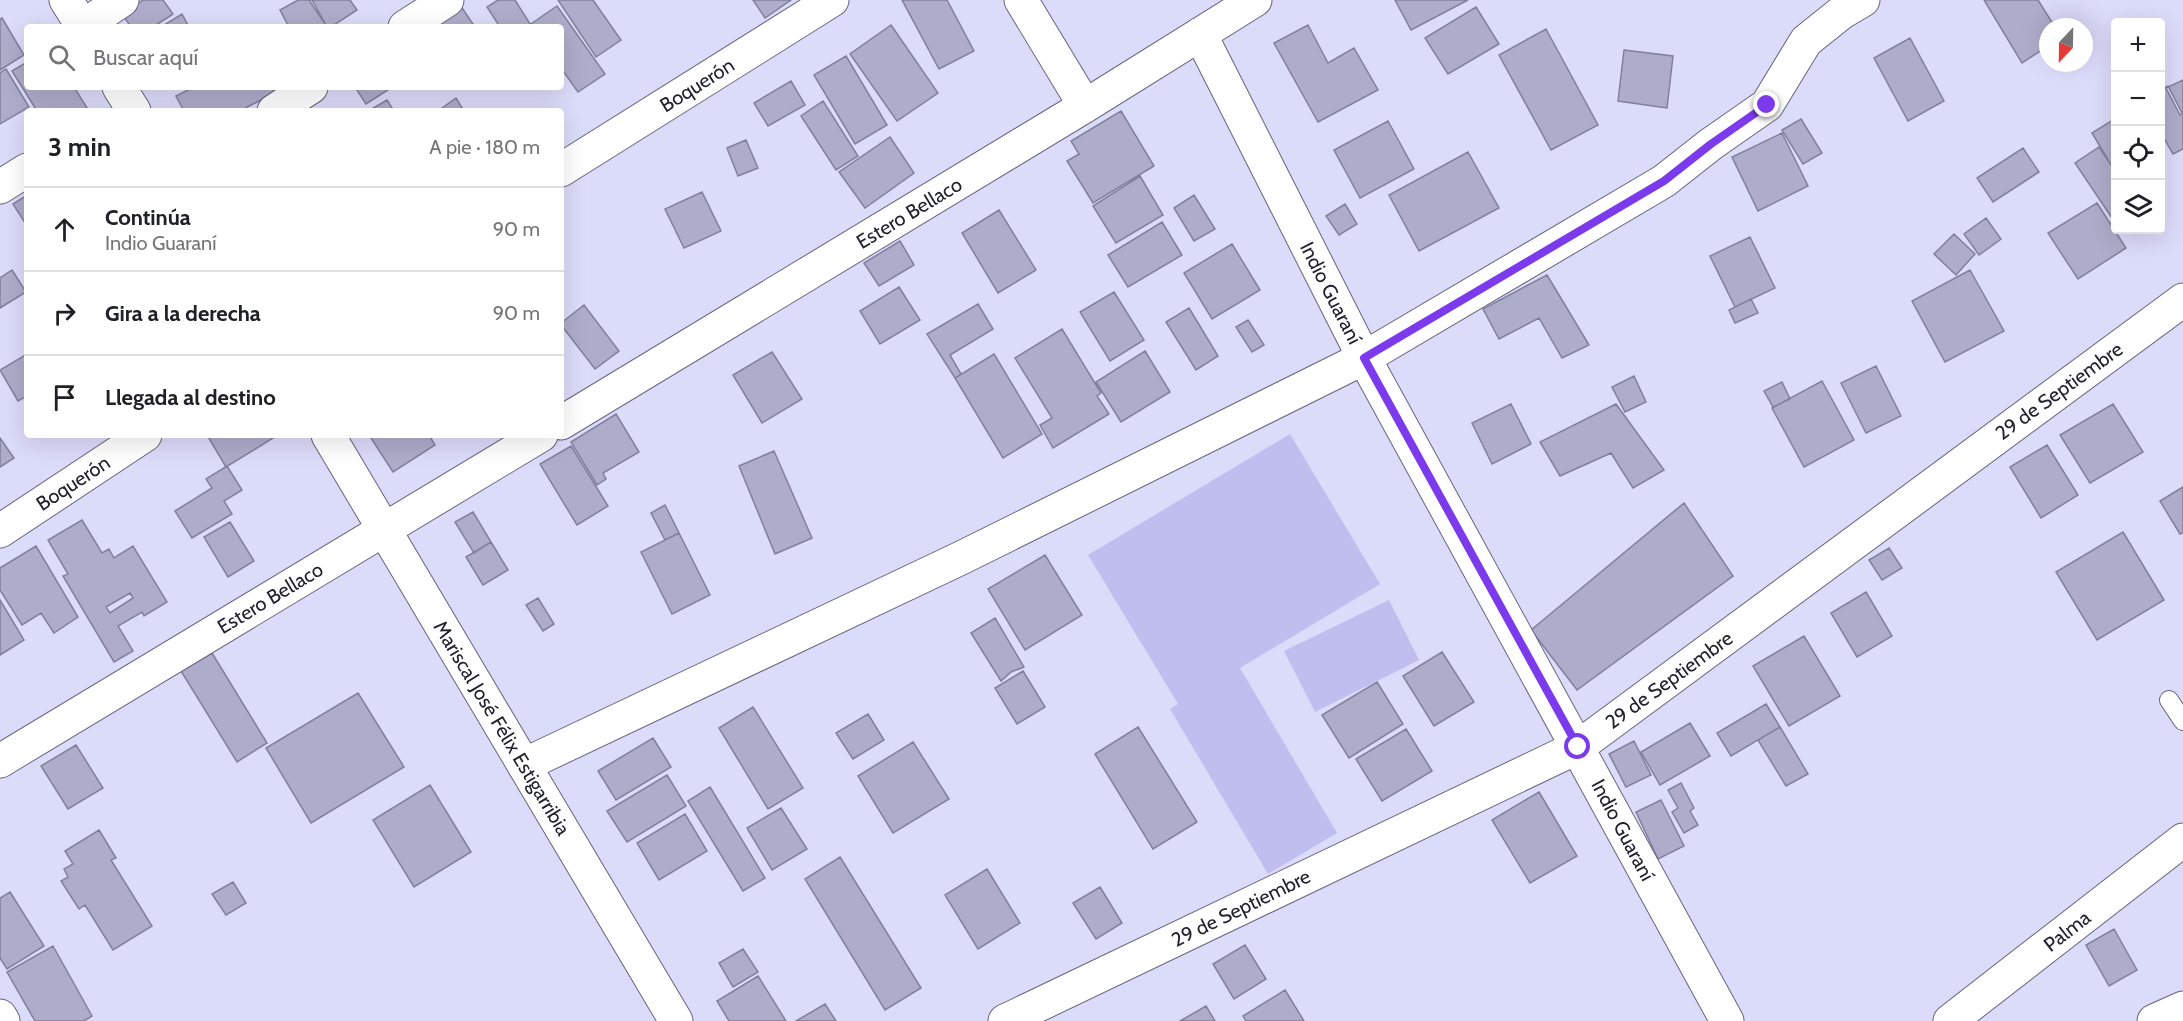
<!DOCTYPE html>
<html lang="es">
<meta charset="utf-8">
<style>
:root{--surface:#fff;--page:#f6f6f6;--text:#202124;--muted:#757577;--line:#e0e0e0}
body{margin:0;font-family:Cabin,sans-serif;background:var(--page);color:var(--text)}
.controls{position:absolute;right:18px;top:18px;display:grid;overflow:hidden;border-radius:6px;box-shadow:0 6px 24px #0002}
.controls button{width:54px;height:54px;display:grid;place-items:center;padding:0;border:0;border-bottom:2px solid var(--line);background:var(--surface);color:var(--text);font:30px sans-serif}
.compass{position:absolute;left:2039px;top:18px;width:54px;height:54px;border-radius:50%;background:var(--surface);box-shadow:0 6px 24px #0002;rotate:202deg}
.stop{position:absolute;width:18px;height:18px;margin:-14px;border:4px solid #7c3aed;border-radius:50%;background:#fff}
.stop.end{background:#7c3aed;border-color:#fff;box-shadow:0 2px 6px #0008}
.list{margin:0;padding:0;list-style:none}
h2{display:flex;justify-content:space-between;align-items:center;height:78px;margin:0;padding:0 24px;font-size:26px}
h2 small{font-size:20px;font-weight:400;color:var(--muted)}
.list li{display:grid;grid-template-columns:39px 1fr auto;gap:18px;align-items:center;box-sizing:border-box;height:84px;padding:0 24px;border-top:2px solid var(--line)}
.list b{display:block;font-size:22px;white-space:nowrap}
.list p{margin:0;font-size:20px;white-space:nowrap;color:var(--muted)}
.list em{font-size:20px;font-style:normal;color:var(--muted)}
.icon{flex:none;width:33px;height:33px;fill:none;stroke:currentColor;stroke-width:2;stroke-linecap:round;stroke-linejoin:round}
.map{position:relative;flex:none;width:2183px;height:1021px;overflow:hidden}
.search{position:absolute;background:var(--surface);box-shadow:0 6px 24px #0002;left:24px;top:24px;width:540px;height:66px;display:flex;align-items:center;gap:15px;box-sizing:border-box;padding:0 21px;border-radius:6px;color:var(--muted);font-size:22px}
.panel{position:absolute;background:var(--surface);box-shadow:0 6px 24px #0002;left:24px;top:108px;width:540px;height:330px;border-radius:6px}
.map>svg:first-child{display:block}
.green{fill:#c0beef}
.building{fill:#adacca;stroke:#80809c;stroke-width:1.5;fill-rule:evenodd}
.lines{fill:none;stroke-linecap:round;stroke-linejoin:round}
.service-casing{stroke:#66657f;stroke-width:20}
.minor-casing{stroke:#66657f;stroke-width:35}
.tertiary-casing{stroke:#66657f;stroke-width:35}
.service{stroke:#fff;stroke-width:18}
.minor{stroke:#fff;stroke-width:33}
.tertiary{stroke:#fff;stroke-width:33}
.route{stroke:#7c3aed;stroke-width:8}
.labels{text-anchor:middle;stroke-width:4.5;stroke-linejoin:round;paint-order:stroke}
.street-label{font-size:20px;fill:#22222d;stroke:#fff}
</style>
<div class="map">
<svg width="2183" height="1021" viewBox="0 0 2183 1021">
<rect width="100%" height="100%" fill="#dbdbfa"/>
<path class="green" d="M1290 434 1380 584 1240 668 1337 833 1268 874 1170 709 1178 704 1088 555Z
M1389 600 1419 660 1315 712 1284 651Z"/>
<path class="building" d="M143 0H163L173 14 153 27H131L122 14Z
M298 0H312L327 27H289L280 10Z
M309 0H350L357 10 331 27H327Z
M498 0H515L532 27H500L487 7Z
M558 0H593L621 40 596 57Z
M753 0H791L765 18Z
M902 0H947L974 51 939 69Z
M1395 0H1468L1411 30Z
M1984 0H2038L2055 27H2048V46L2022 63Z
M458 2 475 27H423Z
M557 6 605 74 578 92 561 68V27H532L531 24Z
M1476 7 1499 44 1448 74 1425 38Z
M182 14 189 27H161Z
M2 18 24 55 0 70V19Z
M891 25 938 93 897 121 850 54Z
M1308 25 1328 63 1354 48 1378 90 1318 122 1274 43Z
M1546 29 1598 125 1551 150 1499 55Z
M1910 38 1944 101 1908 121 1874 58Z
M1624 50 1673 56 1667 108 1618 101Z
M846 56 887 125 855 144 814 75Z
M27 62V87H74L89 111H37L12 71Z
M6 69 29 107 0 124V73Z
M2183 80V113L2180 115 2166 88Z
M791 81 805 105 768 126 754 103Z
M2168 86 2183 115V149L2173 154 2160 131V90Z
M194 87H285L240 111H184L176 96Z
M355 87H390L391 88 366 104Z
M456 98 464 111H438Z
M387 100 394 111H368Z
M823 101 858 156 836 170 801 116Z
M1121 111 1154 166 1093 203 1067 161 1079 154 1071 141Z
M2116 118V162L2111 165 2092 133Z
M1801 119 1822 153 1803 164 1782 130Z
M1388 121 1414 169 1360 198 1334 150Z
M1782 133 1808 186 1758 211 1732 157Z
M890 137 914 173 865 208 839 172Z
M746 140 758 168 738 176 727 148Z
M2099 147 2116 172V224L2075 163Z
M2023 148 2039 172 1993 202 1977 178Z
M1468 152 1499 208 1419 251 1389 195Z
M1140 176 1163 215 1116 243 1093 206Z
M702 192 721 231 684 248 665 209Z
M27 195V226L13 204Z
M1194 195 1215 229 1194 241 1174 208Z
M2097 203 2126 248 2078 279 2048 233Z
M1345 204 1357 224 1339 235 1326 216Z
M999 210 1036 270 998 293 962 233Z
M1986 218 2001 239 1979 255 1964 234Z
M1162 222 1182 255 1128 287 1108 255Z
M1954 234 1975 254 1956 275 1934 254Z
M1750 237 1775 288 1735 307 1710 256Z
M900 241 914 265 879 286 864 263Z
M1232 244 1260 290 1212 319 1184 273Z
M12 270 26 292 0 308V278Z
M1970 270 2004 331 1945 362 1912 301Z
M1547 275 1589 345 1562 358 1539 318 1499 339 1483 309Z
M899 287 920 320 880 344 860 311Z
M1114 292 1144 340 1110 361 1080 312Z
M1751 299 1758 313 1735 323 1729 310Z
M978 304 993 329 950 355 961 374 955 378 927 334Z
M584 305 619 351 595 369 561 325V323Z
M1189 308 1218 356 1196 370 1166 322Z
M1248 320 1264 345 1252 352 1236 327Z
M1062 329 1101 393 1097 396 1109 414 1053 448 1040 425 1052 418 1015 358Z
M1145 351 1170 392 1121 422 1096 382Z
M772 352 802 399 762 423 733 375Z
M27 354V396L18 401 0 370Z
M994 354 1042 434 1003 458 955 378Z
M1876 366 1901 416 1866 433 1841 383Z
M1634 376 1646 402 1625 412 1612 387Z
M1822 381 1854 440 1804 467 1772 408Z
M1782 382 1790 399 1773 407 1764 391Z
M1511 404 1531 444 1492 464 1472 423Z
M1616 404 1664 470 1633 488 1611 453 1560 476 1540 442Z
M2113 404 2143 452 2090 483 2060 435Z
M616 414 639 452 603 473 606 479 597 485 571 442Z
M207 435H278L226 467Z
M369 435H429L435 445 393 472Z
M0 438 14 458 0 467Z
M2047 445 2078 495 2041 518 2010 467Z
M571 446 608 506 577 525 540 464Z
M774 451 812 538 775 554 739 466Z
M227 466 242 490 224 501 232 514 192 538 175 511 212 488 206 479Z
M2183 487V533L2180 534 2160 501Z
M1684 503 1733 576 1577 690 1531 630Z
M665 505 679 533 665 540 651 513Z
M473 512 491 542 474 553 455 522Z
M82 520 102 553 109 549 114 558 133 546 167 602 144 616 142 612 118 626 133 651 114 662 63 576 68 574 48 540ZM130 593 133 598 110 613 106 607Z
M230 522 254 561 228 577 204 537Z
M2123 532 2164 600 2097 640 2056 572Z
M679 533 710 595 672 614 641 552Z
M491 542 508 570 483 585 466 557Z
M36 546 78 617 54 633 41 613 22 625 0 590V568Z
M1889 548 1902 568 1882 580 1869 560Z
M1045 555 1082 615 1025 650 988 589Z
M1866 592 1892 636 1857 657 1831 613Z
M538 598 554 624 543 631 526 605Z
M0 600 24 640 0 655Z
M995 618 1024 667 1011 672 1001 681 971 633Z
M1804 636 1840 696 1789 726 1753 666Z
M1442 652 1474 702 1434 726 1403 676Z
M212 653 267 743 237 762 181 671Z
M1023 671 1045 707 1017 724 995 688Z
M1377 682 1403 724 1349 758 1322 715Z
M358 693 404 767 311 823 266 748Z
M1766 704 1780 727 1731 756 1717 733Z
M753 707 803 788 768 809 719 728Z
M868 714 884 740 853 759 836 733Z
M1690 723 1710 756 1660 785 1641 752Z
M1138 727 1197 822 1153 849 1095 754Z
M1780 727 1808 774 1786 786 1758 740Z
M1406 729 1432 771 1382 801 1356 759Z
M653 738 671 767 616 800 598 771Z
M1634 741 1651 775 1626 787 1609 754Z
M913 742 949 799 893 833 858 776Z
M76 745 103 788 68 809 41 766Z
M667 775 686 806 627 842 607 811Z
M1681 783 1694 808 1690 811 1698 825 1684 833 1672 812 1678 808 1668 790Z
M430 785 471 852 414 887 373 820Z
M710 787 765 878 743 891 688 801Z
M1539 792 1577 856 1530 883 1492 820Z
M1661 800 1684 846 1658 859 1636 812Z
M781 808 807 849 772 870 747 828Z
M685 814 707 851 659 880 637 843Z
M99 830 116 858 111 860 152 926 113 950 85 905 79 909 61 881 68 877 64 869 73 864 65 851Z
M840 857 921 988 885 1010 805 879Z
M987 869 1020 923 978 949 945 895Z
M233 882 246 903 226 915 212 894Z
M1100 887 1122 923 1096 939 1073 903Z
M10 892 44 946 7 969 0 958V898Z
M2114 929 2137 970 2109 986 2086 945Z
M1245 945 1266 979 1234 999 1213 964Z
M53 946 92 1016 84 1021H35L7 972Z
M743 949 758 972 733 987 719 963Z
M758 976 786 1021H729L717 1001Z
M1285 990 1304 1021H1246L1243 1016Z
M825 1004 836 1021H796Z
M1206 1006 1215 1021H1180Z"/>
<g class="lines">
<g class="service-casing">
<path id="service" d="M2169 700 2183 721"/>
</g>
<g class="minor-casing">
<path id="minor" d="M1021 0 1085 106
M82 27 122 0
M405 27 447 0
M1200 34 1364 358 1727 1021
M274 111 311 87
M561 170 832 0
M0 187 27 170
M561 423 1085 106 1255 0
M0 531 145 435
M0 761 541 435
M524 765 961 558 1364 358 1664 181 1711 144 1767 105 1806 41 1841 13 1863 0
M0 1016 3 1021
M1005 1021 1578 747 2183 300
M2154 1021 2183 1008"/>
</g>
<g class="tertiary-casing">
<path id="tertiary" d="M66 0 83 27
M119 87 134 111
M328 435 676 1021
M1950 1021 2183 840"/>
</g>
<use href="#service" class="service"/>
<use href="#minor" class="minor"/>
<use href="#tertiary" class="tertiary"/>
</g>
<g class="lines">
<path class="route" d="M1578 747 1364 358 1664 181 1711 144 1767 105"/>
</g>
<g class="labels">
<g class="street-label">
<text transform="translate(697 85) rotate(-32)" y="7">Boquerón</text>
<text transform="translate(909 213) rotate(-31)" y="7">Estero Bellaco</text>
<text transform="translate(1331 293) rotate(63)" y="7">Indio Guaraní</text>
<text transform="translate(2059 391) rotate(-36)" y="7">29 de Septiembre</text>
<text transform="translate(73 483) rotate(-33)" y="7">Boquerón</text>
<text transform="translate(270 598) rotate(-31)" y="7">Estero Bellaco</text>
<text transform="translate(1669 680) rotate(-36)" y="7">29 de Septiembre</text>
<text transform="translate(502 728) rotate(59)" y="7">Mariscal José Félix Estigarribia</text>
<text transform="translate(1623 830) rotate(62)" y="7">Indio Guaraní</text>
<text transform="translate(1241 908) rotate(-26)" y="7">29 de Septiembre</text>
<text transform="translate(2067 931) rotate(-38)" y="7">Palma</text>
</g>
</g>
</svg>
<div class="controls">
<button>+</button>
<button>−</button>
<button><svg class="icon" aria-label="locate" viewBox="0 0 24 24"><circle cx="12" cy="12" r="6"/><path d="M12 2v4M12 18v4M2 12h4M18 12h4"/></svg></button>
<button><svg class="icon" aria-label="layers" viewBox="0 0 24 24"><path d="M12 4l9 5-9 5-9-5zM3 14l9 5 9-5"/></svg></button>
</div>
<svg class="compass" viewBox="-18 -18 36 36"><path d="M0-13l5 13h-10z" fill="#e53935"/><path d="M0 13l5-13h-10z" fill="#757577"/></svg>
<div class="stop" style="left:1578px;top:747px"></div>
<div class="stop end" style="left:1767px;top:105px"></div>
<div class="search"><svg class="icon" aria-label="search" viewBox="0 0 24 24"><circle cx="10" cy="10" r="6"/><path d="M15 15l6 6"/></svg>Buscar aquí</div>
<section class="panel">
<h2>3 min<small>A pie · 180 m</small></h2>
<ul class="list">
<li><svg class="icon" aria-label="ahead" viewBox="0 0 24 24"><path d="M12 20V5M6 11l6-6 6 6"/></svg><div><b>Continúa</b><p>Indio Guaraní</p></div><em>90 m</em></li>
<li><svg class="icon" aria-label="right" viewBox="0 0 24 24"><path d="M7 20v-9h11M14 6l5 5-5 5"/></svg><div><b>Gira a la derecha</b></div><em>90 m</em></li>
<li><svg class="icon" aria-label="arrive" viewBox="0 0 24 24"><path d="M6 21V4h12l-3 4 3 4H6"/></svg><div><b>Llegada al destino</b></div></li>
</ul>
</section>
</div>
